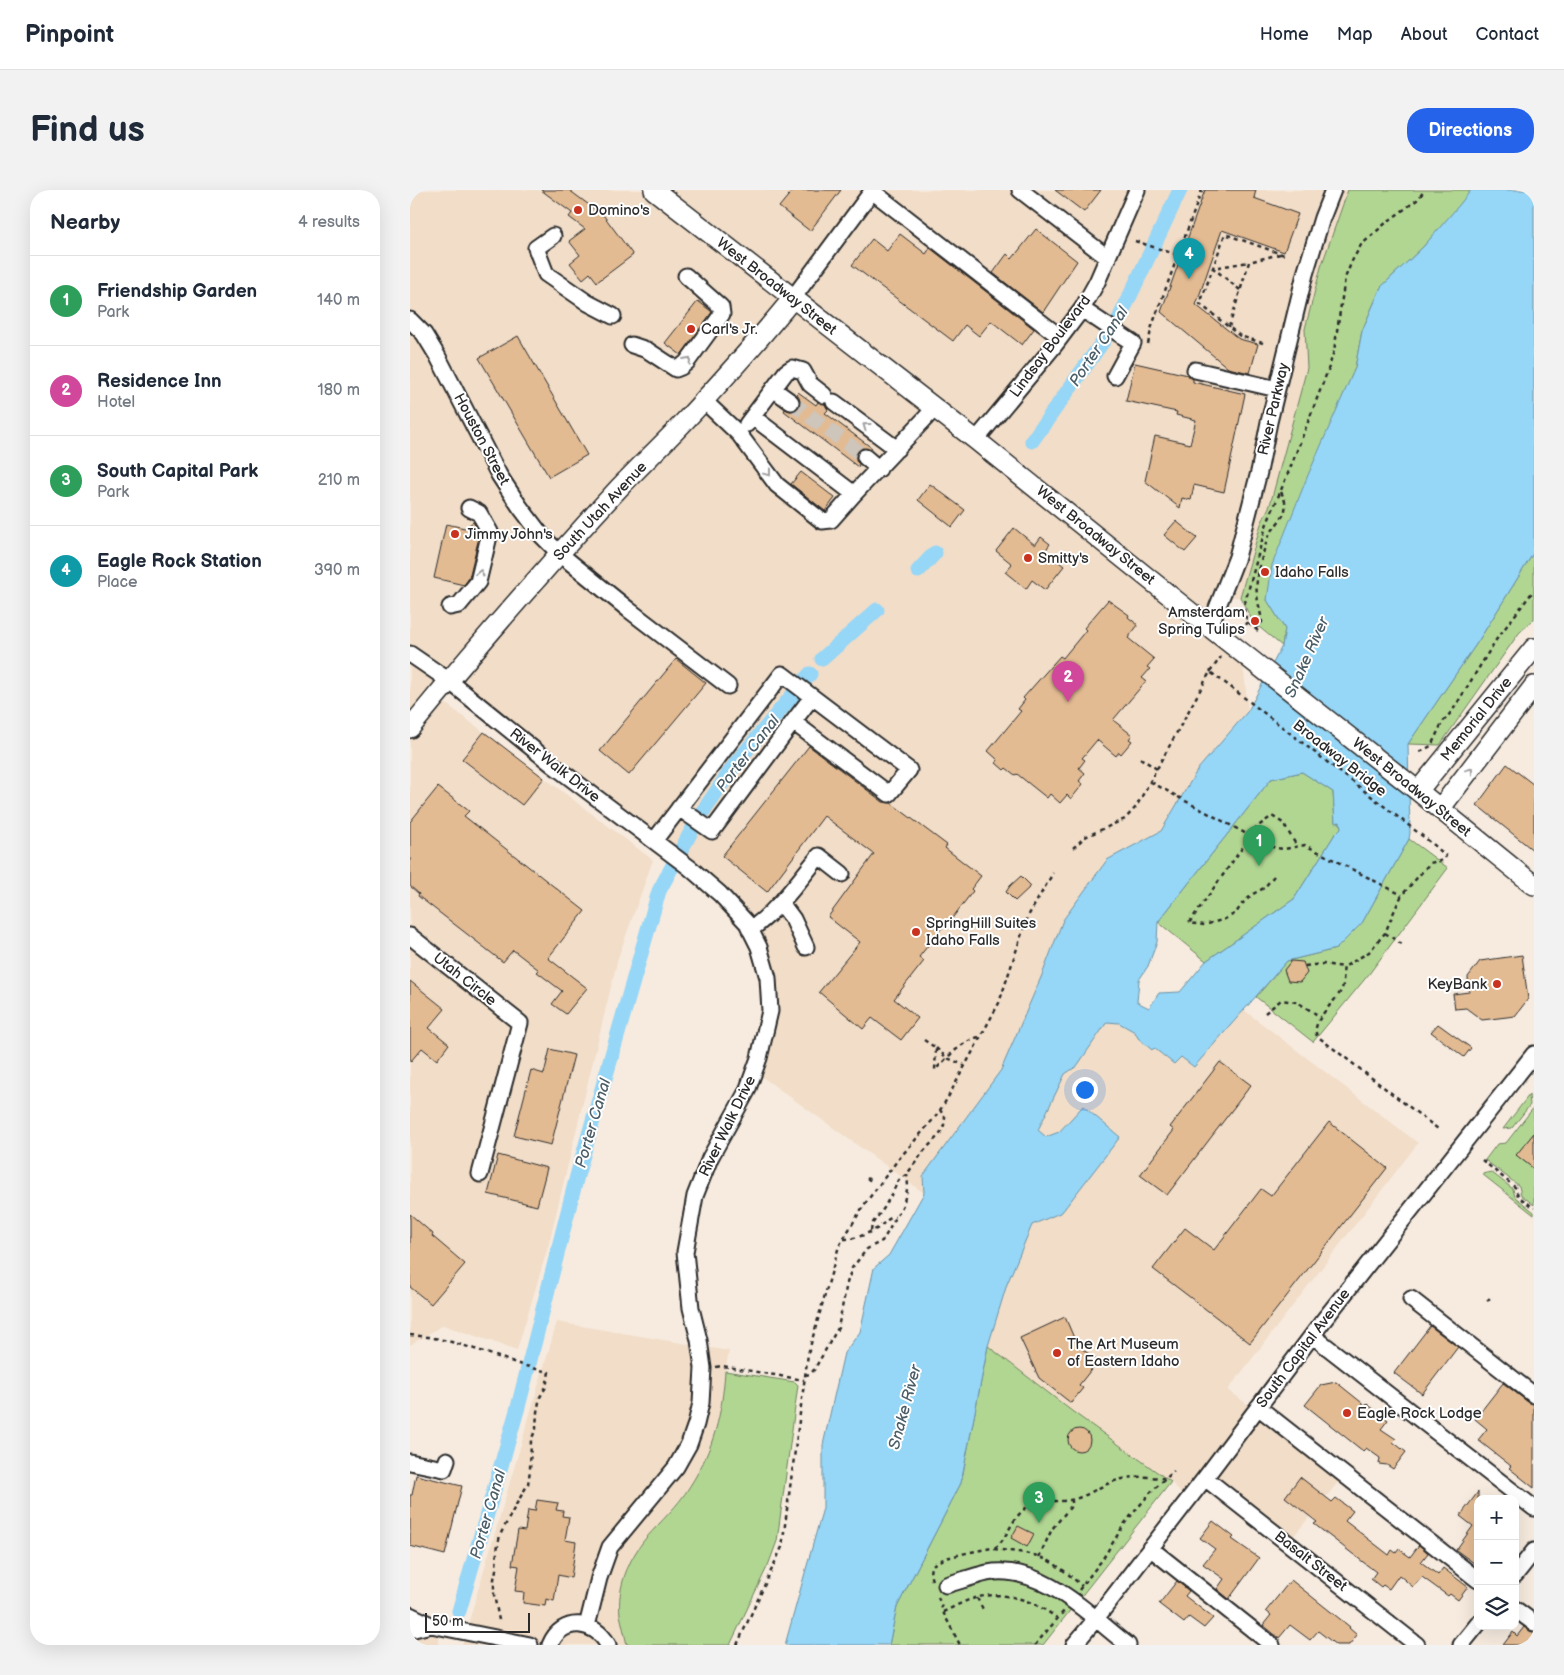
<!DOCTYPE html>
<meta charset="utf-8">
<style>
:root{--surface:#fff;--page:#f2f2f3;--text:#1f2937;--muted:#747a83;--line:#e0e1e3;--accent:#2563eb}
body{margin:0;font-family:"Balsamiq Sans",sans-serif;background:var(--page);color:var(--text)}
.controls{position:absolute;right:15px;bottom:15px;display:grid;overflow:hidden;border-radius:10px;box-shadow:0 5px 20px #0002}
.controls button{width:45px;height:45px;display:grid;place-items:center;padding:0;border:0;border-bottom:1px solid var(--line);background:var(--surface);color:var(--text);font:25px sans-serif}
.scale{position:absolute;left:15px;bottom:12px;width:105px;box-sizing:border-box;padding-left:5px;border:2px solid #2b2b2b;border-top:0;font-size:14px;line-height:18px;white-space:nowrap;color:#2b2b2b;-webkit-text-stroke:4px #fff;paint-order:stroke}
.you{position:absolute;left:674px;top:899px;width:18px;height:18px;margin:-12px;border:4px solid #fff;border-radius:50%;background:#1a73e8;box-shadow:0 0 0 8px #1a73e833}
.badge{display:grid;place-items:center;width:32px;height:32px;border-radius:50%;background:var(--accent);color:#fff;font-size:16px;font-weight:700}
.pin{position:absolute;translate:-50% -41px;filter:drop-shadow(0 1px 2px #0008)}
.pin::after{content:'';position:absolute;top:26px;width:18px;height:15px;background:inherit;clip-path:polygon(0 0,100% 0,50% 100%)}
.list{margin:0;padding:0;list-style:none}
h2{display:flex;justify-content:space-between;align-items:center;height:65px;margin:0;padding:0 20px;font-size:21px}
h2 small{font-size:16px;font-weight:400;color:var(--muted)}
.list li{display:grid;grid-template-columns:32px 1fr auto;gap:15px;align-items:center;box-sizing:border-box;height:90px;padding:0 20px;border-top:1px solid var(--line)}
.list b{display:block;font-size:19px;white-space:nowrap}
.list p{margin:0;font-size:16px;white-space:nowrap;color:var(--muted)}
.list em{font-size:16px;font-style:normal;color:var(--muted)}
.icon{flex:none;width:28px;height:28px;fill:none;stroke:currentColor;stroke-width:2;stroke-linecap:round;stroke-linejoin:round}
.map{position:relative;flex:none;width:1124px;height:1455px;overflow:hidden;border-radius:20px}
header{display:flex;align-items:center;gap:30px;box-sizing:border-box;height:70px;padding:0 25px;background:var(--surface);border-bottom:1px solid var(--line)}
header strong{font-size:24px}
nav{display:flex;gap:28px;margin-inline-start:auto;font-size:18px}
.intro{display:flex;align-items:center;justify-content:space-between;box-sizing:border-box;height:120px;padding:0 30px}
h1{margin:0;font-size:35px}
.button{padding:12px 22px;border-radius:20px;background:var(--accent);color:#fff;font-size:18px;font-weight:700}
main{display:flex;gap:30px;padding:0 30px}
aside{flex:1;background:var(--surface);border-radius:20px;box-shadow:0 5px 20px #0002}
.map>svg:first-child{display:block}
.built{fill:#f1ddc8}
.green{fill:#b1d692;stroke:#6e805e}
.water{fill:#96d6f7;stroke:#6b92a5;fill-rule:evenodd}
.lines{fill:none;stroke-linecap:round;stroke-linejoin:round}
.canal{stroke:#96d6f7;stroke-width:15}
.building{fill:#e3bb93;stroke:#2b2b2b}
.minor-tunnel{stroke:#cec5bb;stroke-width:15;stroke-dasharray:15 8;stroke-linecap:butt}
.minor-casing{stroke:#2b2b2b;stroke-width:19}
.major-casing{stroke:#2b2b2b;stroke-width:22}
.path{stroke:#2b2b2b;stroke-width:2.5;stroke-dasharray:4 4;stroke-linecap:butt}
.minor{stroke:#fff;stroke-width:15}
.major{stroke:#fff;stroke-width:19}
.path-bridge{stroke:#2b2b2b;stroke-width:2.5;stroke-dasharray:4 4;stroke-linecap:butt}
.oneway{stroke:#a0a0a0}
.poi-dot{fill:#c8321e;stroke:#fff;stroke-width:2}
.labels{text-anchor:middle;stroke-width:4;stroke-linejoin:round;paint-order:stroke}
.poi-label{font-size:15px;fill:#2b2b2b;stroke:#fff;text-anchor:start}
.street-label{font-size:15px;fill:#2b2b2b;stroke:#fff}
.water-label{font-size:16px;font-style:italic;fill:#4b5e68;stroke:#fff}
</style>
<header>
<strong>Pinpoint</strong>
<nav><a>Home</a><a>Map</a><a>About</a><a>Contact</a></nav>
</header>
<div class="intro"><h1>Find us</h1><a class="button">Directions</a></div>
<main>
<aside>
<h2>Nearby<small>4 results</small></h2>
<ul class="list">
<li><span class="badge" style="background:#2e9e5b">1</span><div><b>Friendship Garden</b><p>Park</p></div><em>140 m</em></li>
<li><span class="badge" style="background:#d1479c">2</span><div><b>Residence Inn</b><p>Hotel</p></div><em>180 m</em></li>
<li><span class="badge" style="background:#2e9e5b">3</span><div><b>South Capital Park</b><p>Park</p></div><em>210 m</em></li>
<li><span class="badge" style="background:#0f9aa8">4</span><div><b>Eagle Rock Station</b><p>Place</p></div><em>390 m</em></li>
</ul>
</aside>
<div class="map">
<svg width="1124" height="1455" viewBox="0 0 1124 1455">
<rect width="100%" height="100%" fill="#f7ebdf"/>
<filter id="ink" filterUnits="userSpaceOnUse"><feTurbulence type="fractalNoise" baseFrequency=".02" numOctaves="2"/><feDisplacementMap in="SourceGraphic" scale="10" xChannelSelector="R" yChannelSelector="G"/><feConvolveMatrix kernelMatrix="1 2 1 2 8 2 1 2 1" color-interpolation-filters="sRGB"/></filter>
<g filter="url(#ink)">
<path class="built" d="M0 0H938L911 77 895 139 898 178 860 315 851 334 830 407 812 408 800 436 832 463 838 521 788 579 751 641 697 670 653 730 632 785 591 880 513 986 514 1003 344 881 359 821 337 734 39 490 26 506 243 670 208 768 138 1057 107 1160 33 1135 0 1155Z
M834 820 1008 953 818 1200 934 1285 878 1353 795 1288 777 1310 761 1292 663 1222 578 1156 597 1094 622 1035 652 1022 709 947 681 923 659 931 649 942 636 947 627 940 655 884 667 876 697 832 709 833 725 842 728 848 742 860 744 858 764 874 771 867 784 877Z
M147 1132 319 1161 315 1181 313 1210 308 1237 300 1258 280 1297 258 1324 210 1426 217 1455H52Z
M0 1440 30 1445 28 1455H0Z"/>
<path class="green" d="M938 0H1061L1051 14 1013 57 971 97 952 141 945 178 923 231 857 410 875 439 872 456 843 432 830 407 851 334 860 315 897 178 895 139 911 77Z
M1124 362V429L1109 443 1030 555 998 554 1069 450Z
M892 582 923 602 925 632H930L931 638 925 644 884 709 796 771 748 732 861 589Z
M999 649 1038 678 959 784 903 852 846 807 877 771 926 759 952 733Z
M1119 905 1120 915 1102 938 1093 939Z
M1124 917V943L1107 965 1124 979V1015L1111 1005 1109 996 1075 970 1087 954 1096 953Z
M1081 982 1103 999 1105 1007 1124 1022V1025L1072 984Z
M578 1156 663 1222 761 1292 633 1455H479L487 1417 551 1293Z
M315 1181 385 1192 388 1195 367 1351 359 1373 320 1455H217C215 1445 212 1435 210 1425 207 1397 218 1370 236 1348 251 1331 268 1316 280 1296 304 1258 312 1225 315 1181Z"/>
<path class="water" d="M1061 0H1124V362L1069 450 998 554 1000 643 999 649 952 733 926 759 877 771 784 877 771 867 764 874 744 858 742 860 728 848 725 842 709 833 697 832 667 876 655 884 628 940 636 947 649 942 673 916 710 947 652 1022 622 1035 597 1094 578 1156 551 1293 487 1417 479 1455H375L413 1318V1255L434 1163 450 1142 464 1078 479 1065 514 1003 513 986 591 880 632 785 653 730 697 670 751 641 788 579 838 521 872 456 875 439 857 410 862 375 898 285 945 178 952 141 971 97 1013 57 1050 14ZM892 582 923 602 925 633 930 632 931 638 925 644 884 709 796 771 770 802 749 803 739 818 727 812 729 790 738 776 747 752 748 732 861 589Z"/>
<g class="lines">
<path class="canal" d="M622 251 709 129 770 0
M508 381 525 363
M412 469 467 420
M49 1421 108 1217 167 986 249 701 289 627 326 573 400 484"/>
</g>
<path class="building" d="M131 0H159L194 26 223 65 187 92 180 83 173 89 160 73 170 65 159 51 175 39 159 27 162 23Z
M383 0H431L400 41 369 17Z
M645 0H691L674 22Z
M795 0H846L844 8 888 24 874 62 812 40 786 115 829 149 848 154 840 183 818 178 751 122Z
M626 39 667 71 633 122 583 83 597 64 602 69Z
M490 44 516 64 520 58 624 139 612 155 581 131 569 146 555 135 543 151 442 75 462 49 477 61Z
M288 111 302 122 271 165 255 153Z
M108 146 177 265 139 287 69 168Z
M725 173 778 185 783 189V192L835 204 814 302 784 295 781 310 772 308 770 318 735 291 745 246 780 254 786 230 766 225 767 222 716 211Z
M388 202 406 215 408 212 415 214 418 220 415 223 462 258 461 260 452 258 448 261 446 266V271L449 274 448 277 374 221 375 219 380 221H384L388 218 390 212 387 205Z
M391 282 425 308 415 321 381 294Z
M520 294 555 320 542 337 508 310Z
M766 331 787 348 775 362 754 345Z
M63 332 70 343 59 388 54 395 24 388 36 334 55 338Z
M604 338 625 355 631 347 640 354 635 361 654 376 635 400 622 390 616 399 595 382 602 374 586 361Z
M698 410 719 425 718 427 728 435 718 448 744 469 737 477 740 479 732 488 736 491 703 530 722 545 719 549 722 551 711 564 709 562 706 566 687 550 672 568 675 570 669 578 675 583 669 591 673 594 661 609 657 605 650 613 640 604 637 608 607 584 605 585 596 578 594 580 586 573 588 570 578 561 611 521 608 519 615 510 613 508 650 466 653 468 676 440 674 438Z
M266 469 296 493 219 585 190 561Z
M74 542 134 588 112 615 52 569Z
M399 556 473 612 481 613 537 655 535 658 571 686 561 699 563 701 540 731 538 730 509 767 514 771 484 809 508 828 491 850 462 828 453 839 409 802 450 752 418 727 464 664 414 626 357 702 312 666Z
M1097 574 1124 595V661L1067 615Z
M28 597 59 621 54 626 175 721 138 768 177 798 156 824 142 814 152 801 127 782 129 780 103 760 93 772 8 706 9 704 0 696V632Z
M611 686 621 696 605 711 596 702 600 696Z
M1112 765 1118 809 1105 826 1072 830 1056 818 1045 819 1043 804 1059 802 1058 787 1070 771Z
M881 771 893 772 897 783 890 792 878 791 874 780Z
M0 791 35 819 19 838 39 854 27 870 12 858 0 872Z
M1028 834 1061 858 1054 867 1021 842Z
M140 859 164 865 141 955 104 946 121 880 134 884Z
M810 872 841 895 757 1005 730 985 764 940 760 937Z
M919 932 977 978 840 1153 743 1079 775 1038 804 1060 851 999 861 1006Z
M1124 943V979L1106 965Z
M88 965 137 978 127 1016 78 1004Z
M0 1024 23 1044 22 1046 55 1074 21 1114 0 1097Z
M655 1127 667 1155 688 1171 669 1195 673 1198 661 1213 629 1188 610 1148Z
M1020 1136 1048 1157 1012 1204 984 1183Z
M926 1192 956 1216 957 1214 978 1230 971 1239 986 1249 983 1252 996 1262 983 1279 977 1275 969 1274 970 1268 956 1258 953 1261 895 1215 911 1195Z
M1093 1193 1118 1212 1124 1214V1298L1099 1278 1101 1276 1068 1250 1077 1239 1065 1229Z
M658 1250a11 11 0 1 1 22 0a11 11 0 1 1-22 0Z
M6 1285 52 1296 35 1365 0 1356V1305H2Z
M890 1287 922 1312 926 1308 943 1321 935 1331 979 1365 982 1360 986 1363 989 1359 1000 1367 1009 1355 1018 1363 1011 1372 1028 1385 1033 1378 1058 1397 1048 1410 1040 1404 1038 1406 1012 1387 1003 1397 989 1385 979 1399 973 1395 971 1397 961 1389 966 1382 904 1334 907 1332 875 1307Z
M1068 1302V1376L1046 1360 1063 1336 1050 1326Z
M127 1310 148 1313 146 1320 153 1321 152 1326 159 1327 155 1350 166 1352 161 1388 148 1385 144 1411 136 1409 135 1416 113 1413 114 1402 105 1401 109 1376 102 1375 108 1340 115 1341 118 1320 125 1321Z
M803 1331 824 1347 822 1349 849 1368 819 1409 807 1399 814 1389 793 1374 805 1359 790 1348Z
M608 1336 624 1344 617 1357 601 1348Z
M881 1390 940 1437 939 1438 947 1445 939 1455H926L908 1441 900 1450 880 1435 869 1448 853 1435 861 1425 856 1421Z
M767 1391 779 1401 775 1406 803 1428 794 1438 779 1427 774 1433 749 1414Z
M1114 1437 1124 1442V1455H1093L1103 1442 1107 1446Z"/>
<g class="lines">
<path class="minor-tunnel" d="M381 212 455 267"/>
<g class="minor-casing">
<path id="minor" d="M610 0 698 68
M462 1 650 147
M143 46 126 58 136 84 178 113 203 126
M383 108 463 0
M672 119 723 153 705 186
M0 130 14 144 28 167 89 285 110 317 132 346 150 364 219 420 318 496
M222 155 237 160 266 179 271 177 277 172 312 124 311 117 276 86
M785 180 867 199
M363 199 381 212
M293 210 329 244 367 295 412 331 421 330 444 304
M424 212 487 259
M343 227 444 304 525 218
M337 234 376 182 382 178 393 181 400 194 414 205
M566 250 644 156 672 119 687 92 727 0
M455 267 469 279
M40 417 49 415 68 392 80 342 69 323 59 318
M800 436 827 367 849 282 859 232 895 84 912 28 923 0
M0 464 38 490 143 575 280 678 310 704 337 733 349 757 358 788 360 821 349 868 337 901 300 968 285 1006 275 1062 281 1118 289 1150 293 1178 291 1213 286 1234 279 1254 266 1277 200 1357 189 1388 177 1436
M383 532 402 507
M244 651 372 484 499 580 479 604 383 532 302 641 269 618
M371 713 383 729 396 757
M340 740C368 720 388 692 409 666L432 684
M0 746 110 833 70 984
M1001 1109 1124 1205
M903 1146 1124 1318
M848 1217 1068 1390
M0 1272 34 1279 37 1270
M795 1288 1007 1455
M740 1358 862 1455
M1105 1385 1124 1361
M536 1395C550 1391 564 1386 577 1383 631 1373 679 1425 718 1455
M1105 1419 1124 1433
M0 1425 21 1435 120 1455
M0 1440 21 1435
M140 1455C152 1426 185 1430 198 1455
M664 1455 685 1430 795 1288 913 1131 1124 864
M1051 1455 1068 1434"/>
</g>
<g class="major-casing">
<path id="major" d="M244 0 566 250 779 421 1008 601 1124 695
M0 538C67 456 137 376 209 298 230 276 252 255 273 233 311 192 348 151 383 108
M1008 601 1124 458
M1030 619 1124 496"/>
</g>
<path class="path" d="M725 51 768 65
M830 100 803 78 839 72
M819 137 839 72 870 64
M853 153 830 146 790 114 815 44 877 66
M738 154 742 136 792 0
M845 439 852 432C850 417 845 406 847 390 849 378 854 357 859 346 868 329 883 323 871 302
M831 441 838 432
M848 441C839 434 834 428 834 416L856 336 881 276 918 180 924 161 935 88 942 71 951 55 977 32 1007 10 1015 0
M800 482 811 467
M1010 562 1021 556 1032 533 1043 520 1086 450 1124 400
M730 568 747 579
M741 592 768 607
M846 649 865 658 875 659 895 655 992 705
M663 658 675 647 715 629 726 617 800 482 818 495 1024 655 1036 666 1034 670 1020 673 992 705 986 717 975 743 959 762 934 777C932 785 935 793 931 801 924 813 900 832 907 846L1028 939
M864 686 854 698 843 704 832 714 826 723 815 729 795 735 779 733 847 637 862 626 873 633 885 653
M975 743 995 756
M895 776 913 774 934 777
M855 823 871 810 887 812 911 827
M514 850 526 858 525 880C537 868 552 851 569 847
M526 858 537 868 554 875
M1072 970 1106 998 1108 1006 1124 1018
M457 988 462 992
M461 1041 462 1034 474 1018 489 990 497 984 514 961 530 944 534 935 535 927 530 920
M434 1049C446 1049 457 1044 468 1038 474 1034 477 1028 485 1027
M1077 1111 1081 1107
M0 1145C49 1148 92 1172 139 1182L136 1197 130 1207 127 1222 126 1239 121 1250 120 1280 118 1294 107 1313 90 1345 87 1360 86 1380 84 1389V1405L89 1430
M306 1177 312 1176 394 1190
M395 1185 400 1184 404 1180 428 1138 437 1093 442 1078 457 1059 472 1051 476 1045 493 1015 498 996 497 984
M584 1359C604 1362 626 1362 644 1374 654 1380 663 1388 672 1396
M629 1367 642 1339 662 1315V1310
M522 1390C520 1385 519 1379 523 1375 532 1366 573 1360 586 1357 598 1347 601 1329 616 1318 630 1307 644 1313 660 1310 673 1308 684 1300 695 1295 713 1286 736 1285 756 1289
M669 1400 692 1370 715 1333 741 1302 764 1281
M528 1407 534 1424 550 1455
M567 1408 574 1421
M533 1422C542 1418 552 1412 562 1409 592 1399 624 1410 648 1429
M327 1455 372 1357 398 1164 429 1056 454 1015 487 971 527 925 537 909 589 813 617 728 643 683
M625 1455 654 1421"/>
<use href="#minor" class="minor"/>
<use href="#major" class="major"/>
<path class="path-bridge" d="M768 607 846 649"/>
</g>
<defs><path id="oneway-chevron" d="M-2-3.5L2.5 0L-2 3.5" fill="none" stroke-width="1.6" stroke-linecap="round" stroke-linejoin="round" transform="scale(1.25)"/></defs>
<g class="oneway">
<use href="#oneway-chevron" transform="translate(278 170) rotate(-48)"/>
<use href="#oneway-chevron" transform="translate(456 236) rotate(-144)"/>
<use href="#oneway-chevron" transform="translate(358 283) rotate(53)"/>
<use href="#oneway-chevron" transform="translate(70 383) rotate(-77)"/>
<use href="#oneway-chevron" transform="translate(1060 581) rotate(-53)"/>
</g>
</g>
<g class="poi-dot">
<circle cx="168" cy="20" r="5"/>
<circle cx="281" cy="139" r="5"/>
<circle cx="45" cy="344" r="5"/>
<circle cx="618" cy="368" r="5"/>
<circle cx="855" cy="382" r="5"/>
<circle cx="845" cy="431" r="5"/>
<circle cx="506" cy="742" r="5"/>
<circle cx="1087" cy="794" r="5"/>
<circle cx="647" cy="1163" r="5"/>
<circle cx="937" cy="1223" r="5"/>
</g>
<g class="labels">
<g class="poi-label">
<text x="178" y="25">Domino's</text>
<text x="291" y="144">Carl's Jr.</text>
<text x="55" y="349">Jimmy John's</text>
<text x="628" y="373">Smitty's</text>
<text x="865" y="387">Idaho Falls</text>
<text x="835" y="427" text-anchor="end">Amsterdam<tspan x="835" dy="17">Spring Tulips</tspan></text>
<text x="516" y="738">SpringHill Suites<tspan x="516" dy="17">Idaho Falls</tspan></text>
<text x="1077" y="799" text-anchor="end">KeyBank</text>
<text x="657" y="1159">The Art Museum<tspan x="657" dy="17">of Eastern Idaho</tspan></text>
<text x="947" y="1228">Eagle Rock Lodge</text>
</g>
<g class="street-label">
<text transform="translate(367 96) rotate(38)" y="5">West Broadway Street</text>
<text transform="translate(640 156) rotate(-53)" y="5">Lindsay Boulevard</text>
<text transform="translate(863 219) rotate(-77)" y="5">River Parkway</text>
<text transform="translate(72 249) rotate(62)" y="5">Houston Street</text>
<text transform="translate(190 321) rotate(-47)" y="5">South Utah Avenue</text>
<text transform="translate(686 345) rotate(39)" y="5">West Broadway Street</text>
<text transform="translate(1066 529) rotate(-51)" y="5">Memorial Drive</text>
<text transform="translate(930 568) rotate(38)" y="5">Broadway Bridge</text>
<text transform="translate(145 575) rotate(38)" y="5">River Walk Drive</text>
<text transform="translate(1002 597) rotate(39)" y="5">West Broadway Street</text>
<text transform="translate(55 789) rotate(38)" y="5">Utah Circle</text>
<text transform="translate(317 936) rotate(-64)" y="5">River Walk Drive</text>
<text transform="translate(893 1158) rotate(-53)" y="5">South Capital Avenue</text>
<text transform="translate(901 1371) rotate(38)" y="5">Basalt Street</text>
</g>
<g class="water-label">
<text transform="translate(688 156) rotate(-56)" y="6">Porter Canal</text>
<text transform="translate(896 467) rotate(-66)" y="6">Snake River</text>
<text transform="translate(337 563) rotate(-52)" y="6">Porter Canal</text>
<text transform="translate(182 933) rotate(-74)" y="6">Porter Canal</text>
<text transform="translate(494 1217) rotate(-75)" y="6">Snake River</text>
<text transform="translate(77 1324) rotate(-74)" y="6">Porter Canal</text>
</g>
</g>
</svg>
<div class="controls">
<button>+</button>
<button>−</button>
<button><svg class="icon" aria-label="layers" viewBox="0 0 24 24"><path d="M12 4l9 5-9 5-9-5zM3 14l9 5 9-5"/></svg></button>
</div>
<div class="scale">50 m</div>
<div class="you"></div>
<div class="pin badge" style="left:849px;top:676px;background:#2e9e5b">1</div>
<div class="pin badge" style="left:658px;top:512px;background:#d1479c">2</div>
<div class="pin badge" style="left:629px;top:1333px;background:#2e9e5b">3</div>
<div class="pin badge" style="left:779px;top:89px;background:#0f9aa8">4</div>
</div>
</main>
